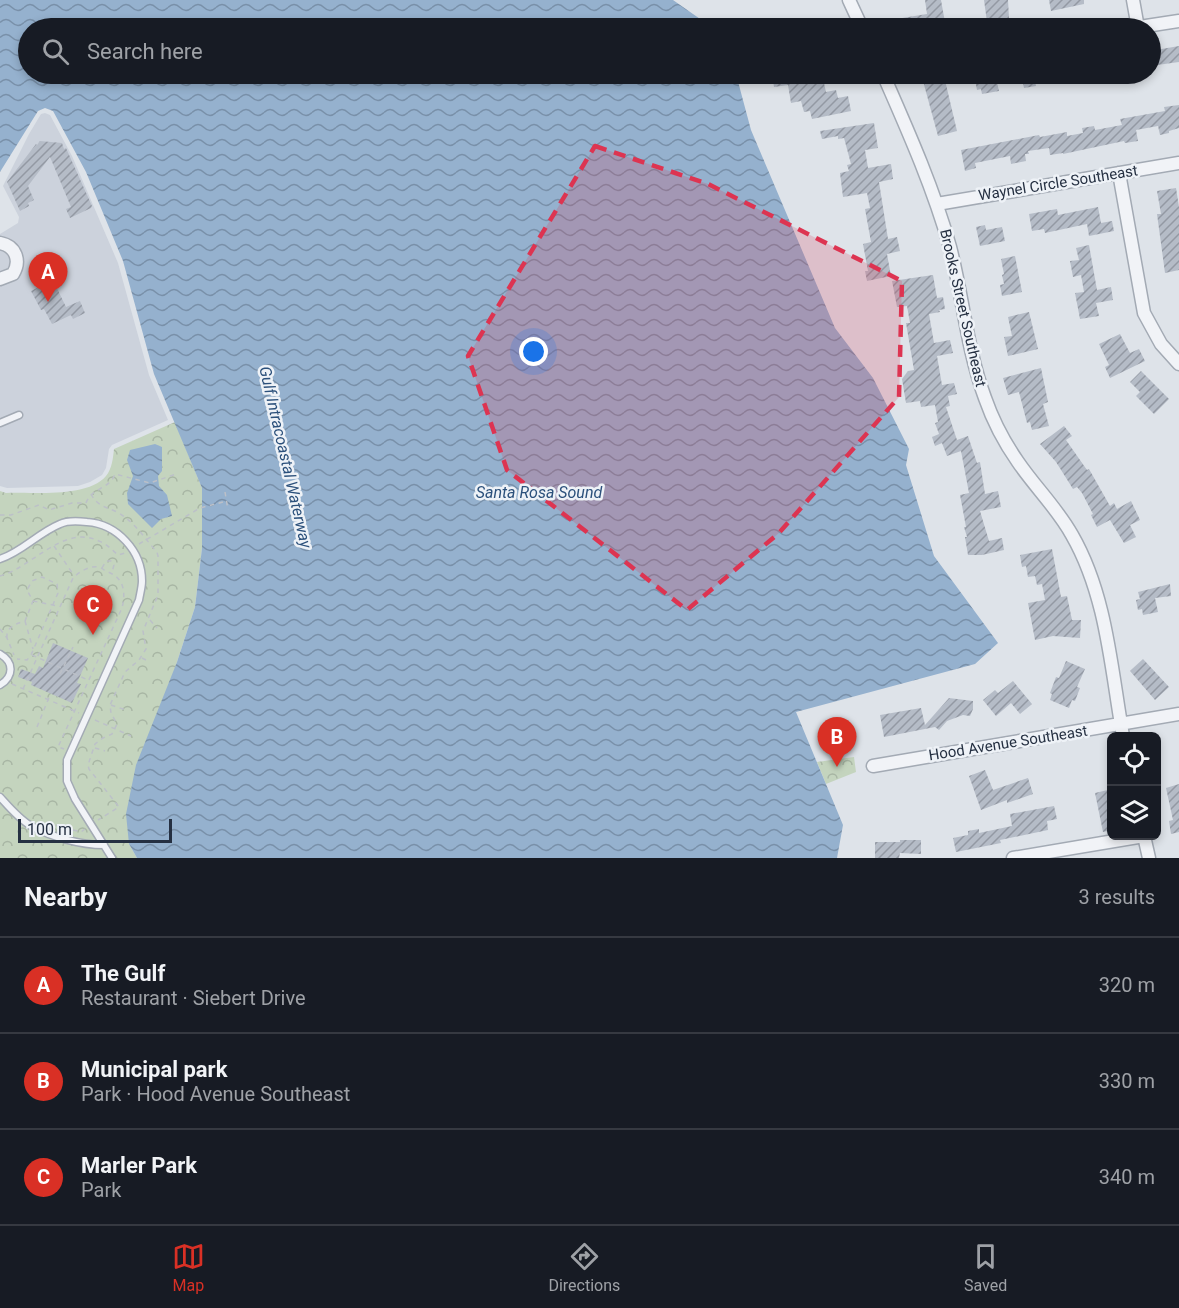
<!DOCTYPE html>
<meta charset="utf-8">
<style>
:root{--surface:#171b24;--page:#242831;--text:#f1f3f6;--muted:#9ea1a6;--line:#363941;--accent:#d93025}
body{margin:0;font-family:Roboto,sans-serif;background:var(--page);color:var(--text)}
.controls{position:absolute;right:18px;bottom:18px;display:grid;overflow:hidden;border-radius:9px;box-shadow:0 3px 9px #0003}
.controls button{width:54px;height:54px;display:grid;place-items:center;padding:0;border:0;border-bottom:2px solid var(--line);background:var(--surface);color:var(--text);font:30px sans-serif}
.scale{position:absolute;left:18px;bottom:15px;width:154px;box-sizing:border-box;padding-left:6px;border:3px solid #253042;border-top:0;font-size:16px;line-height:21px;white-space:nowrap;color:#253042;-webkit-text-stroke:4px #eef2f7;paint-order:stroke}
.you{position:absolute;left:534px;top:352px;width:21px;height:21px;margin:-15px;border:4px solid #fff;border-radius:50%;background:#1a73e8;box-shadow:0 0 0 9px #1a73e833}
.badge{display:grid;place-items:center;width:39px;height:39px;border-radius:50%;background:var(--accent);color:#fff;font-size:20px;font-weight:700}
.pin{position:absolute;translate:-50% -50px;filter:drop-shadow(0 2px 3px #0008)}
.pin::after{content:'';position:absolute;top:32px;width:21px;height:18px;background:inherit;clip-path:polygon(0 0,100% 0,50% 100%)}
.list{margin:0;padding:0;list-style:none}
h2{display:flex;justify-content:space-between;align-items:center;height:78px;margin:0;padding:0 24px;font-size:26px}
h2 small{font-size:20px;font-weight:400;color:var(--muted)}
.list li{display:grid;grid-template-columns:39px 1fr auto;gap:18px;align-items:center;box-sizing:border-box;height:96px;padding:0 24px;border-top:2px solid var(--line)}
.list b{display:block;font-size:22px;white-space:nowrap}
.list p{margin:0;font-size:20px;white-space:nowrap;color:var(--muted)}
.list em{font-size:20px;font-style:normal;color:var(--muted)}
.icon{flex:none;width:33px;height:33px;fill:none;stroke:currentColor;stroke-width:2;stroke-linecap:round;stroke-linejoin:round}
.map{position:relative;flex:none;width:1179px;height:858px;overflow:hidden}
.search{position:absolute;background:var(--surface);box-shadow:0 3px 9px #0003;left:18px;right:18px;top:18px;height:66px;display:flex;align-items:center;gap:15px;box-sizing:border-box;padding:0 21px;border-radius:33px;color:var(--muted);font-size:22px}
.sheet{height:366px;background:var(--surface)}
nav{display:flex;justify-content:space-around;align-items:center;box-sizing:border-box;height:84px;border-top:2px solid var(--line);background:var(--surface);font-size:16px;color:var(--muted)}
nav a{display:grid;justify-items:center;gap:3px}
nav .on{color:var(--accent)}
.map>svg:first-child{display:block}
.built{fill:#ccd2dc}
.park{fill:url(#park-crowns)}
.water{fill:url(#water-waves)}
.building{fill:url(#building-hatch)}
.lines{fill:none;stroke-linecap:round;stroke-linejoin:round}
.lane-casing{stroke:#a3aab4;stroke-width:9}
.street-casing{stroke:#a3aab4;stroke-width:15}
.path{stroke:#bcc0c8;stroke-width:1.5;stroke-dasharray:4.5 4.5;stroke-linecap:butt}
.lane{stroke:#f1f3f7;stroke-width:6}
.street{stroke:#f1f3f7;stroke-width:12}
.marked{fill:#dd3451;fill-opacity:0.2;stroke:#dd3451;stroke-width:4.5;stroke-dasharray:12 8;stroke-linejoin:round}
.labels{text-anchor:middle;stroke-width:5;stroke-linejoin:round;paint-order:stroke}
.street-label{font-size:15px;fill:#253042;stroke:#eef2f7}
.water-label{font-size:16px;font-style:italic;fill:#2b507b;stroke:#eef2f7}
</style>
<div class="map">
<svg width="1179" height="858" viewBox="0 0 1179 858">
<defs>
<pattern id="park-crowns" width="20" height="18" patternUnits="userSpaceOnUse" patternTransform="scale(1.5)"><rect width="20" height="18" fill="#c4d4be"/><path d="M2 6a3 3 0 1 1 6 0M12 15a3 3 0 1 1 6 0" fill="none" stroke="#a8b6a4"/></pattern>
<pattern id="water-waves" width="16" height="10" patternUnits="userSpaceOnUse" patternTransform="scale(1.5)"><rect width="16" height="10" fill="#95b1ce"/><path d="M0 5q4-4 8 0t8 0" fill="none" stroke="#7990a9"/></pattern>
<pattern id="building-hatch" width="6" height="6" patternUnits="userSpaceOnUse" patternTransform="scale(1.5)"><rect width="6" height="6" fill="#b5bcc7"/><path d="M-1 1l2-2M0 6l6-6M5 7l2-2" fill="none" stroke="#9399a3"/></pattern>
</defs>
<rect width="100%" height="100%" fill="#dee3e9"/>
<path class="built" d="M45 113 50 115 72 156 118 263 149 375 168 420 112 445 109 449 106 468 102 475 90 482 78 486 7 488 0 486V234L18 223 19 217 3 186 29 134 41 114Z"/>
<path class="park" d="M175 422 202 488V548L195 607 177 662 129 844 137 858H0V491L6 493C32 492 88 498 106 476 112 469 113 458 114 449Z
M854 757 856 772 826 784 817 762Z"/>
<path class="water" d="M0 0H673L713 28H28V74H736L751 130 835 328 873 378 909 449 906 465 934 556 998 643 975 664 796 712 843 825 837 858H137L129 844 126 814 136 765 177 662 195 607 202 548V488L154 374 123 261 86 172 53 111 45 108 38 111 0 172Z
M155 444 162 447V471L158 476 159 486 167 495 172 516 161 519 152 528 128 504 127 493 133 476 127 460 130 450Z"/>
<path class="building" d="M925 0H941L946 28H892L890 20 927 14Z
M984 0H1008L1009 18 987 22Z
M1049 0H1084V4L1051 11Z
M1179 46V62L1150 66V51Z
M772 74H822L826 92 836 90 838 98 848 96 851 111 812 119 810 111 804 112 801 101 791 103 788 85 774 87Z
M974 74H988L989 80 996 78 999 91 982 94 981 89 977 90Z
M1021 74H1052L1053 78 1035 81 1036 86 1024 88Z
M944 76 957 131 938 136 923 81Z
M1179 105V128L1169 131V133L1160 135 1158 126 1136 130 1138 141 1125 143 1124 141 1063 154V153L1050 155 1049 148 1028 151 1029 154H1025L1026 161 1011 164 1010 156 975 163 976 168 965 171 961 150 1039 135 1040 137 1067 132V136L1083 133 1082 128 1094 126 1095 130 1122 125 1120 119 1165 111 1164 107Z
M874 123 878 148 865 150 868 168 891 164 893 179 879 182 888 239 897 237 900 251 887 254 891 276 867 281 865 271H868L863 244 871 242 865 209 870 208 867 193 843 197 840 173 849 171 847 165 851 164 844 138 838 139V136L822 139 820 131Z
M40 141 62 143 64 149 66 148 92 206 91 208 70 218 66 209 71 207 50 157 28 186 34 200 28 203 29 206 20 211 7 182 36 144 37 145Z
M1176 188 1179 207V270L1165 273 1157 214H1161L1157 191Z
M1098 207 1101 223 1112 221 1114 231 1089 236 1087 224 1045 233 1044 229 1032 231 1029 214 1057 209 1058 215Z
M985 225 986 230 1002 227 1005 241 980 246 976 227Z
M1089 245 1097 290 1111 287 1113 300 1096 303 1099 316 1080 319 1075 293 1084 292 1081 275 1073 277 1070 261 1079 260 1076 248Z
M1015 256 1022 292 1002 296 1000 285 1004 284 1002 275 1004 274 1001 259Z
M933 275 937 298 943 297 945 309 939 310 940 312 929 314 934 343 950 340 953 353 937 356 942 385 954 383 957 394 948 396 950 406 946 407 957 440 968 436 977 463 980 462 985 494 998 491 1001 507 980 511 989 541 1002 538 1004 550 982 555H968L965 537H967L964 527H966L960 495 969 493 961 451 947 456 942 443 935 446 932 437 939 434 935 423 938 422 935 405 921 407 920 401 906 403 902 379 908 371 914 370 906 323H910L907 306 897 307 892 281Z
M53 280 66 307 80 301 85 313 73 319 71 315 52 324 44 309 41 310 31 291Z
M1029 312 1038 349 1008 356 1004 337 1012 336 1008 317Z
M1120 334 1130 353 1139 349 1145 361 1110 378 1105 367 1109 365 1099 344Z
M1041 368 1048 402 1043 404 1049 426 1032 430 1030 422 1027 423 1019 392 1008 395 1003 378Z
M1141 371 1169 399 1154 414 1136 396 1140 392 1130 382Z
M1064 426 1072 436 1066 440 1087 470 1089 469 1110 506 1114 503 1117 509 1131 501 1140 520 1130 525 1136 537 1124 543 1110 520 1097 527 1091 515 1093 514 1082 493 1077 487 1073 489 1056 462 1040 444Z
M1052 549 1061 597 1067 596 1072 620H1081L1080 638 1053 636 1035 640 1028 603 1045 600 1042 584 1037 585 1035 576 1028 577 1026 566 1022 567 1020 555Z
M1170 584 1171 596 1155 598 1158 612 1143 615 1142 609 1138 610 1136 600 1140 599 1138 592Z
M53 643 88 658 77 683 81 684 72 703 31 685 32 682 18 677 21 669 35 674 39 666 43 668Z
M1143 659 1169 687 1155 700 1130 671Z
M1066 661 1085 669 1077 687 1080 688 1075 701 1072 700 1069 708 1050 700 1052 694 1050 693 1056 677 1059 678Z
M1013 681 1032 704 1020 714 1011 703 996 716 983 700 995 690 998 693Z
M949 698 973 701V709L970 716 963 715 947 721 939 730 935 727 884 737 880 715 921 708 925 725Z
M985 770 993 790 1028 778 1033 794 1007 803V800L981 810 969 776Z
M1179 784V832L1171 834 1169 821 1173 820 1166 788Z
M1112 789V830L1103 832 1095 793Z
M1054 806 1057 819 1047 821 1048 830 1000 840 1001 843 956 852 953 838 968 835V831L979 829V833L1012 826 1010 814Z
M900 840H921V854L900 853 899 858H875V842H900Z"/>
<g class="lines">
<g class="lane-casing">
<path id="lane" d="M0 423 19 415
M0 559C22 552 38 533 60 524 68 520 79 521 87 522 117 524 142 551 142 581 142 587 140 594 139 600L67 760V781L75 799 112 858
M0 654C14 662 14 676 0 685
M0 797C9 807 19 819 31 826 52 837 80 845 104 845"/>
</g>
<g class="street-casing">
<path id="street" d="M849 0 862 28
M1133 0 1138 28
M1133 28 1179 21
M883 74C908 131 933 187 950 247 963 297 967 350 985 398 993 421 1004 442 1018 462 1035 487 1057 508 1072 535 1107 596 1111 669 1123 736
M1119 173 1144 313 1161 344 1179 364
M937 204 1179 163
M0 243C16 246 21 261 13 274L0 279
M873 766 1179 714
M1144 836 1149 858
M1013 858 1144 836"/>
</g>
<path class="path" d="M225 492 228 510
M91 494C97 506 106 507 117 512 135 522 144 538 157 552L158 556V595L143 631 146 649 139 660 125 672 110 705 111 713 117 724 112 734 103 738 95 744 88 765 89 769 119 807 98 820
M0 515H11L39 505 49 510 72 503H86C91 488 110 489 115 474L150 483 176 474
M139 544 200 508 227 501
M54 546 73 574
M102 568 106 561H111L114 565 112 572
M0 576C33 567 63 524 99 541 107 544 112 550 118 555L125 553
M33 601 58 606
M150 620 157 628
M25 621 33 649
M0 629 7 638 14 655
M7 638C6 627 15 624 25 621L33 601 27 590 32 581 42 577 57 584 58 593 31 655 27 660 17 659
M32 655 88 680
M142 658 148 661
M60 674 73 647
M12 684 79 713
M23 689 73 578C79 572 90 565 99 567 104 569 103 570 108 572 124 578 126 592 122 608L58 747 64 749
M111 705 126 710
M95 720 131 736
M37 727 50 695
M95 748 105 751
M47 823 81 832 85 829"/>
<use href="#lane" class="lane"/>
<use href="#street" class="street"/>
</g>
<path class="marked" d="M595 146 708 184 902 281 899 397 779 533 687 610 507 470 468 356Z"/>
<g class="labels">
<g class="street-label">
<text transform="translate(1058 183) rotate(-9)" y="5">Waynel Circle Southeast</text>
<text transform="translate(963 308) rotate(77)" y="5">Brooks Street Southeast</text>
<text transform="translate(1008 743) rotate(-9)" y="5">Hood Avenue Southeast</text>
</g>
<g class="water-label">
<text transform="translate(286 457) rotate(77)" y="6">Gulf Intracoastal Waterway</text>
<text x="539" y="498">Santa Rosa Sound</text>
</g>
</g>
</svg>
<div class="controls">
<button><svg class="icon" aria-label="locate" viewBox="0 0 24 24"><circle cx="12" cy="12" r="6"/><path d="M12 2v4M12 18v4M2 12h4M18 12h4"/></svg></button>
<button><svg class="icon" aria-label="layers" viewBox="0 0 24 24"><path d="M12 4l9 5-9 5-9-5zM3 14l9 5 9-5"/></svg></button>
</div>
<div class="scale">100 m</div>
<div class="you"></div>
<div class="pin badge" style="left:48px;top:302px">A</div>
<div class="pin badge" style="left:837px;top:767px">B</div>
<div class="pin badge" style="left:93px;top:635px">C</div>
<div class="search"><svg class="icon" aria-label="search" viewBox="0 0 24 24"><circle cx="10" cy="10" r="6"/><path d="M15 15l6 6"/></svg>Search here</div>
</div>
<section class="sheet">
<h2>Nearby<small>3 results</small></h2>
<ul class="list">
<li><span class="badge">A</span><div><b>The Gulf</b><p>Restaurant · Siebert Drive</p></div><em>320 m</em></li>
<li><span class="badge">B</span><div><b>Municipal park</b><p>Park · Hood Avenue Southeast</p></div><em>330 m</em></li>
<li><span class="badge">C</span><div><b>Marler Park</b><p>Park</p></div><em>340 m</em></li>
</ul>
</section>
<nav>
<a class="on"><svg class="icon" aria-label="map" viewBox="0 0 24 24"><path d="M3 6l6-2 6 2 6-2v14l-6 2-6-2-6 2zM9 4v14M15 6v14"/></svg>Map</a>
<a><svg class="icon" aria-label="directions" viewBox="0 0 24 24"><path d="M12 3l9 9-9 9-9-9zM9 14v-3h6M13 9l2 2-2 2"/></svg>Directions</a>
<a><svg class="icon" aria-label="saved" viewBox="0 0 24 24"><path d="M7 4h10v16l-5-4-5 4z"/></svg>Saved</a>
</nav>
